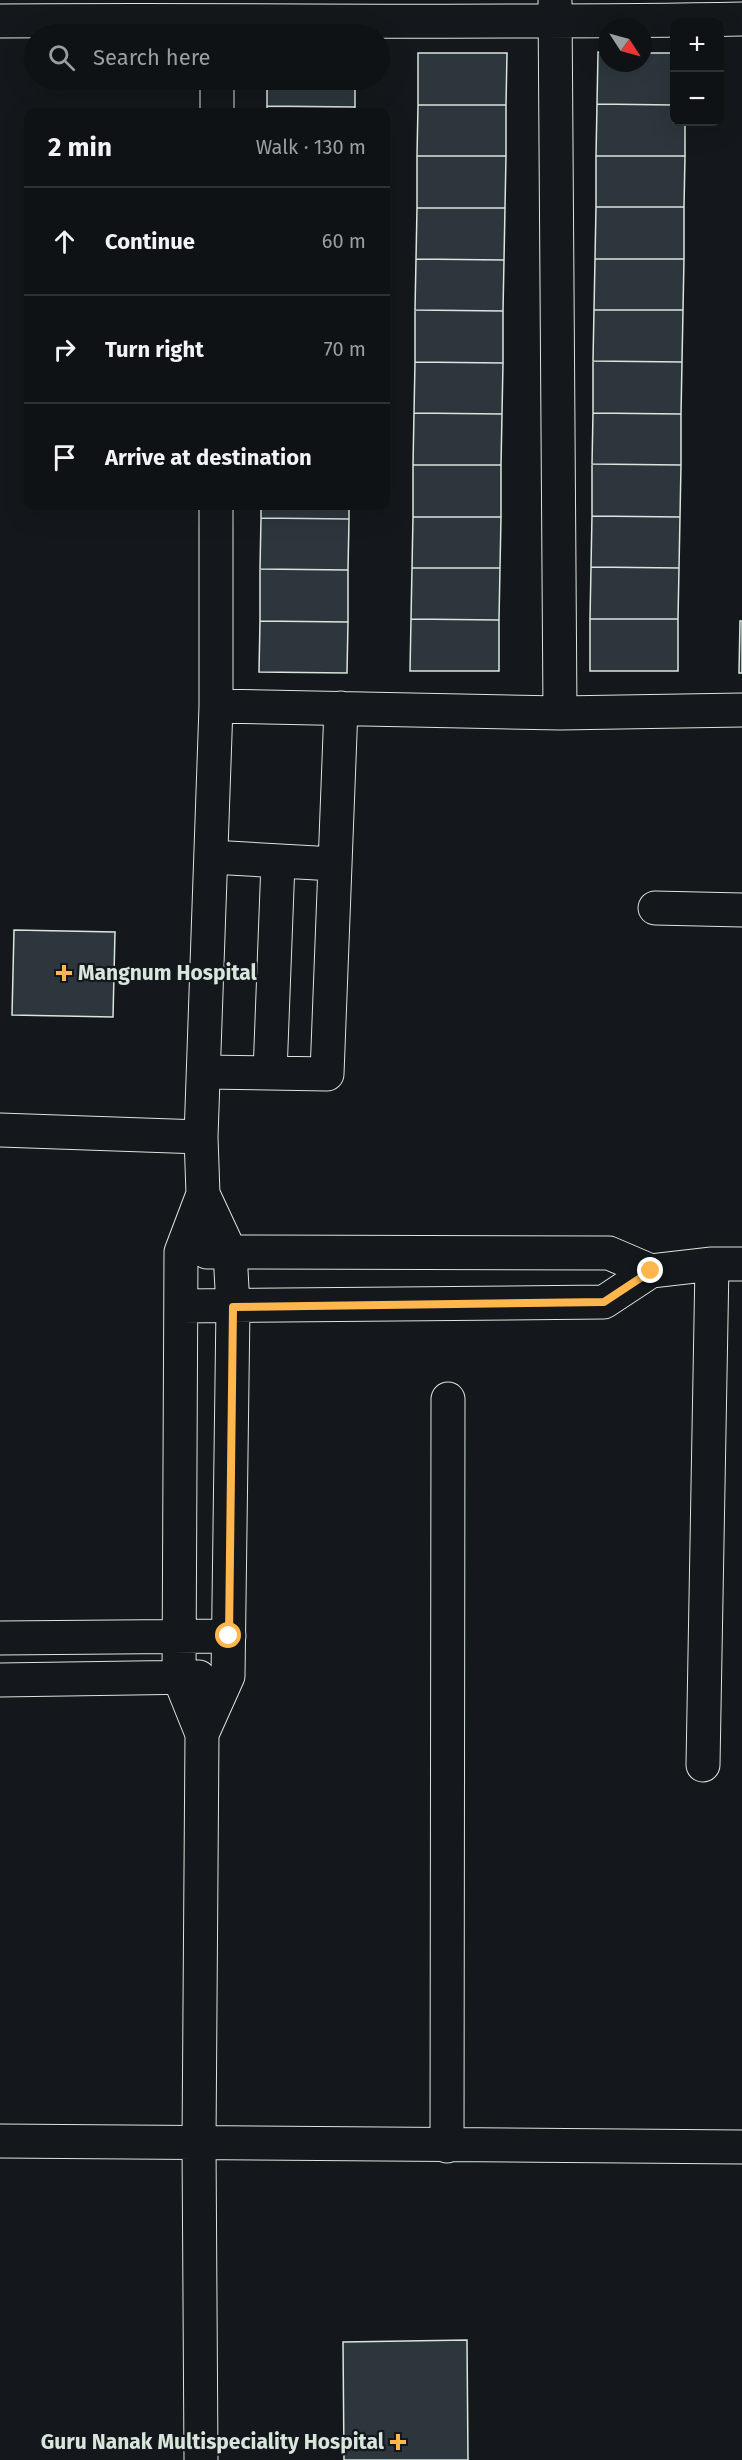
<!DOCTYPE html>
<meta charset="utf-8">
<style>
:root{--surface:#0f1215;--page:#1d2022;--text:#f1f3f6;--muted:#9b9ea0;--line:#2f3234}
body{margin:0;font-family:"Fira Sans",sans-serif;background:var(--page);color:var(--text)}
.controls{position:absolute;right:18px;top:18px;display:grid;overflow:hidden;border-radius:12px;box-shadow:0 6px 24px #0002}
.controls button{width:54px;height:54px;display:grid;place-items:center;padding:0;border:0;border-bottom:2px solid var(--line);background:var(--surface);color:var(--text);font:30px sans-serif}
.compass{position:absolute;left:598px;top:18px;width:54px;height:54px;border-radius:50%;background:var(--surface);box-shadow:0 6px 24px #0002;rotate:126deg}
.stop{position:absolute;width:18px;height:18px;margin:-14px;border:4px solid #ffb74d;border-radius:50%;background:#fff}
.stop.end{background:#ffb74d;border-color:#fff;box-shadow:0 2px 6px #0008}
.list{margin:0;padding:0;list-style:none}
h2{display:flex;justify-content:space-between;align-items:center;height:78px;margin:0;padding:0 24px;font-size:26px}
h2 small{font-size:20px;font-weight:400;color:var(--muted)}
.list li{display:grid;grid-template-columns:39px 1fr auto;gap:18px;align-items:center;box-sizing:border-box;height:108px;padding:0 24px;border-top:2px solid var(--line)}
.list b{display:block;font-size:22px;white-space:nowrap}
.list em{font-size:20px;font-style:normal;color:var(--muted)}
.icon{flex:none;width:33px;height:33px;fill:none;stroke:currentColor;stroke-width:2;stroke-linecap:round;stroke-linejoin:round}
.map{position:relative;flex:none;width:742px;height:2460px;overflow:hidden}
.search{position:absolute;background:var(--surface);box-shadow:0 6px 24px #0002;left:24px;top:24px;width:366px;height:66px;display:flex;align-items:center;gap:15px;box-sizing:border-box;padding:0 21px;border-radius:33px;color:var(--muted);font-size:22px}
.panel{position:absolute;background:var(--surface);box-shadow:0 6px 24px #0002;left:24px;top:108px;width:366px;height:402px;border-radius:12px}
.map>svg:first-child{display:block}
.building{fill:#2c363c;stroke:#d8e6dc;stroke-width:1.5}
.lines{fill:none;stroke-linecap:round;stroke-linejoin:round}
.minor-casing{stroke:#d8e6dc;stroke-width:35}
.minor{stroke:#14181c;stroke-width:33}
.route{stroke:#ffb74d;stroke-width:8}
.poi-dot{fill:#ffb74d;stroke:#14181c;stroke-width:2}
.labels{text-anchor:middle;stroke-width:4.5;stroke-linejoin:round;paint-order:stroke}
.poi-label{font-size:21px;font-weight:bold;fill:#d8e6dc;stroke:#14181c;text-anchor:start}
</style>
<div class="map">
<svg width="742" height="2460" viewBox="0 0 742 2460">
<rect width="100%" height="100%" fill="#14181c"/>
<path class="building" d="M598 52 607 53V63H643V53H674V105L597 104Z
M418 53H507L506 105H418Z
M267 80H355V107L267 106Z
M597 104 674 105V122H685V156H596Z
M418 105H506V156H417Z
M267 106 355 107 354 112H267Z
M417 156H506L505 208H417Z
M596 156H685L684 207H596Z
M596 207H684V259H595Z
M417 208H505L504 260 416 259Z
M416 259 504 260 503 311 415 310Z
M595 259H684L683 310H594Z
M415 310 503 311V363L415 362Z
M594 310H683L682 362 593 361Z
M593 361 682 362 681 414 593 413Z
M415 362 503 363 502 414 414 413Z
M414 413 502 414 501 465H413Z
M593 413 681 414V465L592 464Z
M592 464 681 465 680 517 592 516Z
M413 465H501V517H413Z
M261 506H349V519L261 518Z
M592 516 680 517 679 568 591 567Z
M413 517H501L500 568H412Z
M261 518 349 519 348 570 260 569Z
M591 567 679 568 678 619H590Z
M412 568H500L499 620 411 619Z
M260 569 348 570V622L260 621Z
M411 619 499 620V671H410Z
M590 619H678V671H590Z
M260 621 348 622 347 673 259 672Z
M740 621H742V673H739Z
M14 930 115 932 113 1017 12 1015Z
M467 2340 468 2460H344L343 2342Z"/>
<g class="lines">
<g class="minor-casing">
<path id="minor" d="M555 2 560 713
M0 21C247 19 495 24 742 19
M217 112V80
M216 706 560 713 742 710
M211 857 334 864
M655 908 742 910
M204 1072 327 1074 341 708
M270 1073 278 862
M0 1130 201 1137
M207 1252 609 1253 651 1271
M182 1306 604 1302 651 1271 712 1264H742
M0 1638 229 1636
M0 1680 199 1677
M202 1734 228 1676 233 1307 230 1252 203 1194
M703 1765 712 1264
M0 2141 742 2147
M447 2146 448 1399
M201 2460 199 2143 202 1734 179 1677 181 1252 203 1194 201 1137 216 706V506"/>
</g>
<use href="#minor" class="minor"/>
</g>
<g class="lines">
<path class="route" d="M229 1636 233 1307 604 1302 651 1271"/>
</g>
<g class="poi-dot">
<path d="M61 964h6v6h6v6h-6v6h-6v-6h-6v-6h6z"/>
<path d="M395 2433h6v6h6v6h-6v6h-6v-6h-6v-6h6z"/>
</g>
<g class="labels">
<g class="poi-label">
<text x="78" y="980">Mangnum Hospital</text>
<text x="384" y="2449" text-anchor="end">Guru Nanak Multispeciality Hospital</text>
</g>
</g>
</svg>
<div class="controls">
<button>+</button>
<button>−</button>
</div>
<svg class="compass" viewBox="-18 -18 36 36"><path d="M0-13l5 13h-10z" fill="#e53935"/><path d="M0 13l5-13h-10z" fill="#9b9ea0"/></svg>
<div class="stop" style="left:229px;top:1636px"></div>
<div class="stop end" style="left:651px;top:1271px"></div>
<div class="search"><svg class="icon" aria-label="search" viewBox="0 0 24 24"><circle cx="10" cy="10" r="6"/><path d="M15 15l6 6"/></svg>Search here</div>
<section class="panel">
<h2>2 min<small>Walk · 130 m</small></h2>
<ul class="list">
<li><svg class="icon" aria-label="ahead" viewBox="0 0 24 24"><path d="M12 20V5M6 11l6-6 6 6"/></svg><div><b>Continue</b></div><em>60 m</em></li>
<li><svg class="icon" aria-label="right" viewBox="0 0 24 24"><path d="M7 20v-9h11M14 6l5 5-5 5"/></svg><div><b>Turn right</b></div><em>70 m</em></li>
<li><svg class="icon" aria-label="arrive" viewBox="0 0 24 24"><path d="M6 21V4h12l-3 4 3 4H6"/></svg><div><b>Arrive at destination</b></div></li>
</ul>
</section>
</div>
